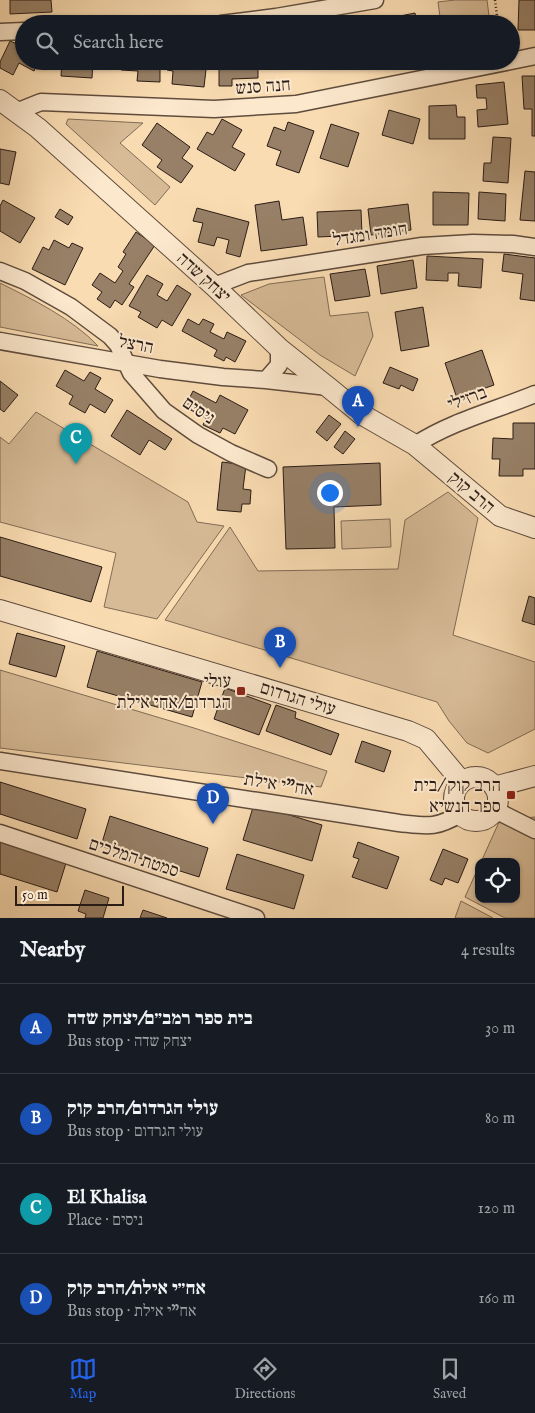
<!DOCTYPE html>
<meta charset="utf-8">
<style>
:root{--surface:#171b24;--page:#242831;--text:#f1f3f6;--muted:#9ea1a6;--line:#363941;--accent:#2563eb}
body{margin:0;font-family:"IM FELL English","Frank Ruhl Libre",serif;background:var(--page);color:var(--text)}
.controls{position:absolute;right:15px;bottom:15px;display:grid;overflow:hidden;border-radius:10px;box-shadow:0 1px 4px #0004}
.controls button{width:45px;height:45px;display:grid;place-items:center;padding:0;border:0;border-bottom:1px solid var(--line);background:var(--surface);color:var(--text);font:25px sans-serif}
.scale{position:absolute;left:15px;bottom:12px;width:109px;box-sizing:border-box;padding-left:5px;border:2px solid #2b1c16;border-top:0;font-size:14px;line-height:18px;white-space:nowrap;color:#2b1c16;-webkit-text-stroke:4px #fce8cd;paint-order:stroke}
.you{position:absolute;left:329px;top:492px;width:18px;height:18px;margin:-12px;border:4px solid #fff;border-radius:50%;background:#1a73e8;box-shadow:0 0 0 8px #1a73e833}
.badge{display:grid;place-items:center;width:32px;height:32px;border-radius:50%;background:var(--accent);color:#fff;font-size:16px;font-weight:700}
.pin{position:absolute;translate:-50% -41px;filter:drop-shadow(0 1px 2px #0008)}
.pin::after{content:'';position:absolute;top:26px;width:18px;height:15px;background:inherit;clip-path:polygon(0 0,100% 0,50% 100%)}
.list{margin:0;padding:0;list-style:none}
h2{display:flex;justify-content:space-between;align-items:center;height:65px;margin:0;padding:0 20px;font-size:21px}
h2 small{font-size:16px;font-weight:400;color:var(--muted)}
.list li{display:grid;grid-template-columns:32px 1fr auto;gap:15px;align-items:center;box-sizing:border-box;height:90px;padding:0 20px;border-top:1px solid var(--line)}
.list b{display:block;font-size:19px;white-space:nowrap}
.list p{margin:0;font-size:16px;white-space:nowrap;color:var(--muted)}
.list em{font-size:16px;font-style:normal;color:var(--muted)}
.icon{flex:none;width:28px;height:28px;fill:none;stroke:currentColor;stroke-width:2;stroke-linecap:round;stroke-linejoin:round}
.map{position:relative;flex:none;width:535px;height:918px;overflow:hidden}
.search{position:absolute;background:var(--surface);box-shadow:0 1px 4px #0004;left:15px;right:15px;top:15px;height:55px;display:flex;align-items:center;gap:12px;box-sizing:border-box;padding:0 18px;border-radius:28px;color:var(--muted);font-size:19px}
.sheet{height:425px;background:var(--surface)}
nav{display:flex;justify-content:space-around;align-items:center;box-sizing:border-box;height:70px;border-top:1px solid var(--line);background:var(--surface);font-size:14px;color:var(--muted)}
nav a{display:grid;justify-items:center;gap:2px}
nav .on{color:var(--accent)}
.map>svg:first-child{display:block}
.green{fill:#d7bb97;stroke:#816c56}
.building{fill:#978067;stroke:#2b1c16}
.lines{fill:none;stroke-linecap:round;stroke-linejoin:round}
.minor-casing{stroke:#5f4c3d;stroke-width:19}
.tertiary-casing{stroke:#5f4c3d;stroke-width:22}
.path{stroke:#2b1c16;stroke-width:2.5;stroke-dasharray:1 2.5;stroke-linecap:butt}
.minor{stroke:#fce8cd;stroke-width:16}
.tertiary{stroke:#fce8cd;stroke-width:20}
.poi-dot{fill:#8f2418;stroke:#fce8cd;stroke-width:2}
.labels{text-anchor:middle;stroke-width:4;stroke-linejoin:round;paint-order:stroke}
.street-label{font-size:18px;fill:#2b1c16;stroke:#fce8cd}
.poi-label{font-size:18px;fill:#2b1c16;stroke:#fce8cd;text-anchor:end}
</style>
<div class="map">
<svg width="535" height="918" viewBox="0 0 535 918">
<rect width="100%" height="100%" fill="#fadcb2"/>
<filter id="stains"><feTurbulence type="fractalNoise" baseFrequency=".004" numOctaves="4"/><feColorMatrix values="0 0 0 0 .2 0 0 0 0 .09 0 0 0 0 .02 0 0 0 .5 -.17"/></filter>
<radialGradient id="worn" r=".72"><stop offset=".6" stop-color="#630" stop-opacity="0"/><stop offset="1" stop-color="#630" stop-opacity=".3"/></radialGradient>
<path class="green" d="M455 0H487L490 24H441L438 2Z
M68 119 143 123 120 143 170 187 155 205 66 124Z
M324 277 330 316 368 312 373 336 355 376 320 355 241 295 269 284Z
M0 283C32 299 73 319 98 346L0 327Z
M36 412 188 502 197 522 224 526 157 619 104 607 116 553 0 522V437L9 444Z
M448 492 478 518 453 635 535 662V729L488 753 467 743 449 721 437 702 165 620 230 527 258 571 398 569 405 520Z
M390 519 391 547 342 549 341 521Z
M0 670 194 728 327 771 321 787 0 748Z
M535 817V918H505L465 897 479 866V899H516V862H481L500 820Z
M461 901 493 918H455Z"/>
<path class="building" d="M10 0H51L52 12 10 14Z
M519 0H535V30H518Z
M415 13 417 24H365V23Z
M10 41 24 47V61H39L34 71 19 63 13 75 0 68V62Z
M62 61H93L92 78 61 76Z
M121 61H160V82L137 81 138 71 121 70Z
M168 61H207L204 87 172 84 173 71 167 70Z
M219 61H258V78L232 79V86H219Z
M321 61H356L322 67Z
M522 76H535V136H532V109H524Z
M504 82 508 124 478 127 477 110 487 109 486 98H477L476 85Z
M456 105 457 117H465V139H429V106Z
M389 110 420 119 413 144 382 135Z
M222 119 242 130 232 147 245 154 235 171 197 149 207 132 213 135Z
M288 122 314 131 299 173 276 165 281 151 267 146 274 127 285 131Z
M157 123 190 147 182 158 193 166 181 183 157 167 162 160 142 145Z
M331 124 359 133 348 167 320 158Z
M493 137 511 138 508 183 483 181 484 163H491Z
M0 149 16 152 9 185 0 183Z
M525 171 535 172V221L520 220Z
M433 192 469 193 468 225H433Z
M479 192 506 194 505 221 478 219Z
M3 200 35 218 20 243 0 231V206Z
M279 201 282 220 303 217 307 245 261 251 255 205Z
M408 204 411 230 371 235 368 209Z
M197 208 249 222 240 257 226 253 229 240 217 237 214 246 198 242 203 223 193 221Z
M60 209 73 217 68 225 55 217Z
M361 210 362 235 318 237 317 212Z
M136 232 155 245 129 284 134 287 122 305 115 300 110 308 97 299 102 292 92 285 100 273 115 283 123 271 118 267 126 254 123 252Z
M54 240 69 248 72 243 83 248 65 285 32 269 43 247 49 250Z
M504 254 535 258V301L520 299 523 274 502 271Z
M427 256 483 259 481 288 458 286 459 273H448V281L426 280Z
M413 260 417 288 381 294 377 266Z
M365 269 370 296 335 301 330 274Z
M147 275 163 284 157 295 167 301 177 285 191 294 172 326 162 320 157 328 138 317 141 312 129 306Z
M423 307 429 346 401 351 395 312Z
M188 319 199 325 203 319 214 324 210 332 224 339 227 332 246 341 235 362 226 357 224 361 214 356 217 350 182 331Z
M482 350 494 385 457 398 445 363Z
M390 367 418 379 413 391 401 385 399 389 383 383Z
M65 370 84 381 90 372 101 378 95 389 113 400 105 413 90 404 85 413 69 404 73 396 56 386Z
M0 381 18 395 4 412 0 409Z
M193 391 216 403 220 395 248 410 235 434 223 428 220 433 203 425 206 418 185 407Z
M127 410 172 439 165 450 149 440 140 455 111 436Z
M329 415 341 424 327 441 316 432Z
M513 423H535V469H523V476H499L500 459H492L493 438 513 439Z
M345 431 355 439 343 454 334 447Z
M222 462 246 465 243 489 251 490 250 504H242L241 512 217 510Z
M380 463 381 505 334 507 335 548 286 549 283 467Z
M0 537 102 567 91 602 0 576Z
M529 596 535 598V625L522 621Z
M17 633 65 646 56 677 9 664Z
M97 651 202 682 192 717 87 687Z
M225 688 271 705 259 735 214 719Z
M276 705 296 712 295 718 339 734 331 755 266 731Z
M362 741 391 751 384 772 355 762Z
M0 782 86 809 77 839 0 814Z
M254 804 322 825 312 861 243 840Z
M110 816 208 848 199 877 101 846Z
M0 842 66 863 57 892 0 874Z
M358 842 399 857 387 889 352 877 359 859 353 857Z
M443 849 468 859 458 883 445 878 442 885 430 880Z
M237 854 304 875 294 909 226 889Z
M85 890 109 898 103 918H85L86 914 78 911Z
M143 910 167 918H140Z"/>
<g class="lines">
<g class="minor-casing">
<path id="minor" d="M221 24 276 17 375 0
M0 32 24 31
M511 61 535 56
M16 112 41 102 214 109 296 104 511 61
M0 271 25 281 71 307 110 336 118 345 131 373 164 411 198 435 231 453 268 469
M214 286 248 273 422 246 473 243 513 244 535 247
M0 341 160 369 223 377 266 380 279 365V348
M266 380 328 387
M415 445C452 421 494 411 535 394
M0 761 399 823C427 826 435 829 460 814
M495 810 535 830
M0 833 256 918"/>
</g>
<g class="tertiary-casing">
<path id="tertiary" d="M0 100 38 128 214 286 279 348 328 387 361 414 415 445 500 516 535 528
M0 610 408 731 426 739 462 782
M454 799a22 22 0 1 1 44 0a22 22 0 1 1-44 0Z
M494 787 535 776"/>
</g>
<path class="path" d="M495 0 498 24"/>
<use href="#minor" class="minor"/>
<use href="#tertiary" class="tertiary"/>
</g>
<g class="poi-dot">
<rect x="236" y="686" width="10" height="10" rx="2.5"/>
<rect x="506" y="790" width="10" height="10" rx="2.5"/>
</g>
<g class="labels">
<g class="street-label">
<text transform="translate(263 86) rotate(-4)" y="6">חנה סנש</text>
<text transform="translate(370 234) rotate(-9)" y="6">חומה ומגדל</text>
<text transform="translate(204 277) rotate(42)" y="6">יצחק שדה</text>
<text transform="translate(136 344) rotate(11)" y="6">הרצל</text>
<text transform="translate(467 398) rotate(-20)" y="6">ברזילי</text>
<text transform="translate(199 410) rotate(34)" y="6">ניסים</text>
<text transform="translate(472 492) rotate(40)" y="6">הרב קוק</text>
<text transform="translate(298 698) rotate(17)" y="6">עולי הגרדום</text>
<text transform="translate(279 784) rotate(9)" y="6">אח"י אילת</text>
<text transform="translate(134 857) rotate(18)" y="6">סמטת המלכים</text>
</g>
<g class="poi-label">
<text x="231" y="687">עולי<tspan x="231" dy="21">הגרדום/אחי אילת</tspan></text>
<text x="501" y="791">הרב קוק /בית<tspan x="501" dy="21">ספר הנשיא</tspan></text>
</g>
</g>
<rect width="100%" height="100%" filter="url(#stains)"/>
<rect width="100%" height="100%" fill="url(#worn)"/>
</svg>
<div class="controls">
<button><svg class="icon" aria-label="locate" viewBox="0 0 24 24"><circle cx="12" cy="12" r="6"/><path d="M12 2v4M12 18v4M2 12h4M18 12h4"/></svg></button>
</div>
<div class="scale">50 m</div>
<div class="you"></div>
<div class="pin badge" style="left:358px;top:427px;background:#1a4fb4">A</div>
<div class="pin badge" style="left:280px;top:668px;background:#1a4fb4">B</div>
<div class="pin badge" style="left:76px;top:464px;background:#0f9aa8">C</div>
<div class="pin badge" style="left:213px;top:824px;background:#1a4fb4">D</div>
<div class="search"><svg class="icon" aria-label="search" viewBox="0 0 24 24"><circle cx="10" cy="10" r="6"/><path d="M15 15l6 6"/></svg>Search here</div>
</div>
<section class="sheet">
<h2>Nearby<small>4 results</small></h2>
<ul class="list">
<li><span class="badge" style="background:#1a4fb4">A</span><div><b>בית ספר רמב״ם/יצחק שדה</b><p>Bus stop · יצחק שדה</p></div><em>30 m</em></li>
<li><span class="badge" style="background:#1a4fb4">B</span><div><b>עולי הגרדום/הרב קוק</b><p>Bus stop · עולי הגרדום</p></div><em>80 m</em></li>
<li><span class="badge" style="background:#0f9aa8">C</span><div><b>El Khalisa</b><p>Place · ניסים</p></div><em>120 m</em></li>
<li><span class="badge" style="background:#1a4fb4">D</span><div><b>אח״י אילת/הרב קוק</b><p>Bus stop · אח&quot;י אילת</p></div><em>160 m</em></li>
</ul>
</section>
<nav>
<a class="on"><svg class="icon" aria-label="map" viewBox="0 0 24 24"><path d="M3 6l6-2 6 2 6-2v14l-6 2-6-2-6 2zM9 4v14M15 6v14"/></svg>Map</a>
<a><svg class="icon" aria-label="directions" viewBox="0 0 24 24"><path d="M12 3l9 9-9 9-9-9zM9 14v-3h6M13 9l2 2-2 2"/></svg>Directions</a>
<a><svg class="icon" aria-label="saved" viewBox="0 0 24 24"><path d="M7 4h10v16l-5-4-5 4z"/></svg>Saved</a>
</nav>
